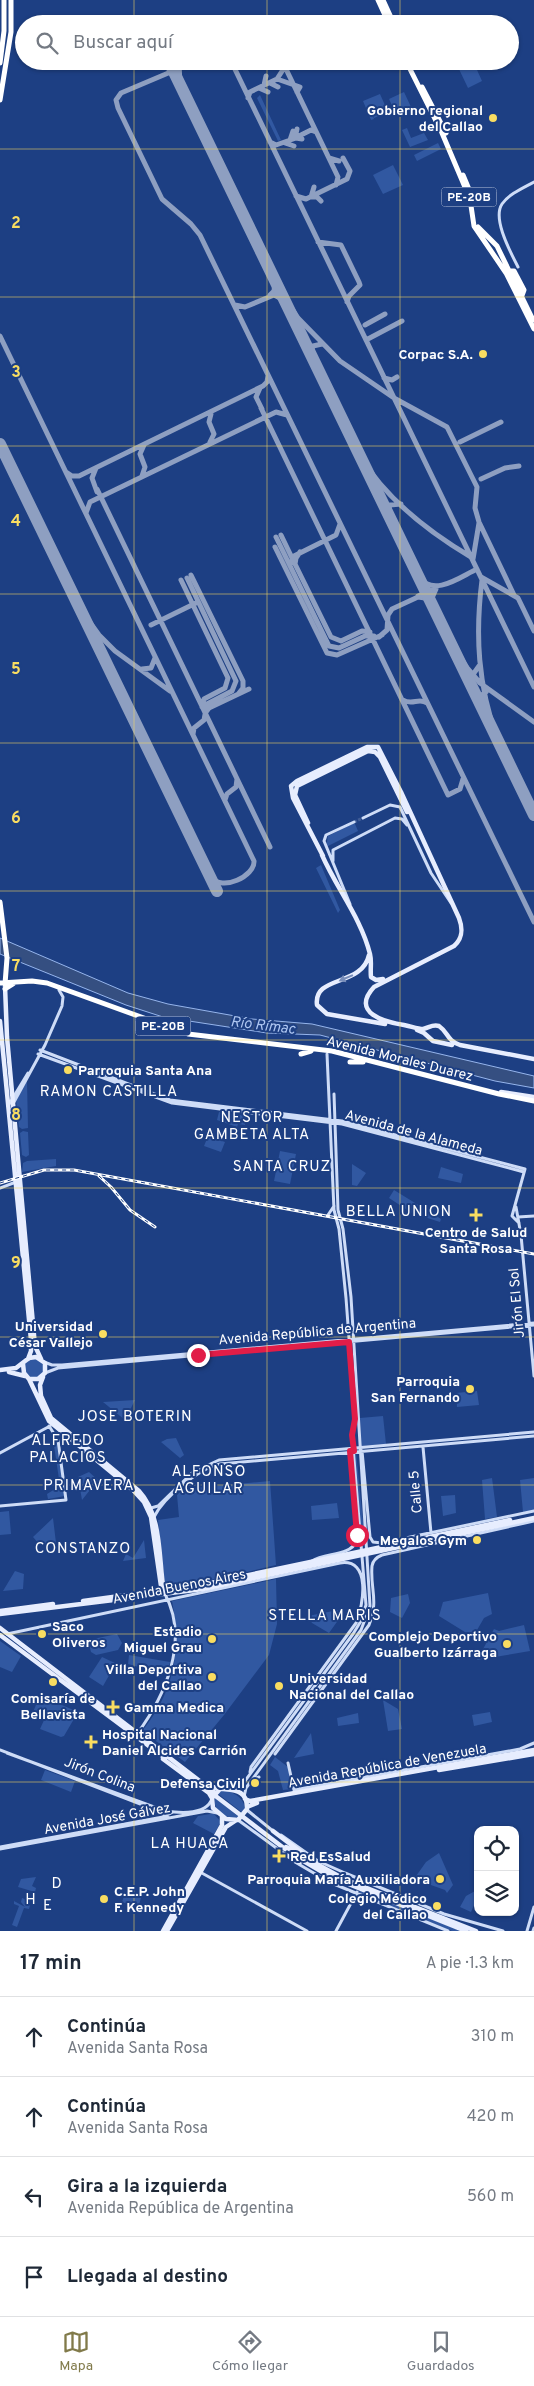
<!DOCTYPE html>
<html lang="es">
<meta charset="utf-8">
<style>
:root{--surface:#fff;--page:#f6f6f7;--text:#1f2937;--muted:#747a83;--line:#e0e1e3;--accent:#817a4a}
body{margin:0;font-family:Overpass,sans-serif;background:var(--page);color:var(--text)}
.controls{position:absolute;right:15px;bottom:15px;display:grid;overflow:hidden;border-radius:10px;box-shadow:0 1px 4px #0004}
.controls button{width:45px;height:45px;display:grid;place-items:center;padding:0;border:0;border-bottom:1px solid var(--line);background:var(--surface);color:var(--text);font:25px sans-serif}
.stop{position:absolute;width:15px;height:15px;margin:-11px;border:4px solid #e11d48;border-radius:50%;background:#fff}
.stop.end{background:#e11d48;border-color:#fff;box-shadow:0 1px 5px #0008}
.list{margin:0;padding:0;list-style:none}
h2{display:flex;justify-content:space-between;align-items:center;height:65px;margin:0;padding:0 20px;font-size:21px}
h2 small{font-size:16px;font-weight:400;color:var(--muted)}
.list li{display:grid;grid-template-columns:32px 1fr auto;gap:15px;align-items:center;box-sizing:border-box;height:80px;padding:0 20px;border-top:1px solid var(--line)}
.list b{display:block;font-size:19px;white-space:nowrap}
.list p{margin:0;font-size:16px;white-space:nowrap;color:var(--muted)}
.list em{font-size:16px;font-style:normal;color:var(--muted)}
.icon{flex:none;width:28px;height:28px;fill:none;stroke:currentColor;stroke-width:2;stroke-linecap:round;stroke-linejoin:round}
.map{position:relative;flex:none;width:534px;height:1931px;overflow:hidden}
.search{position:absolute;background:var(--surface);box-shadow:0 1px 4px #0004;left:15px;right:15px;top:15px;height:55px;display:flex;align-items:center;gap:12px;box-sizing:border-box;padding:0 18px;border-radius:28px;color:var(--muted);font-size:19px}
.sheet{height:385px;background:var(--surface)}
nav{display:flex;justify-content:space-around;align-items:center;box-sizing:border-box;height:70px;border-top:1px solid var(--line);background:var(--surface);font-size:14px;color:var(--muted)}
nav a{display:grid;justify-items:center;gap:2px}
nav .on{color:var(--accent)}
.map>svg:first-child{display:block}
.green{fill:#3158a1}
.water{fill:#354f81;stroke:#96b5ec}
.lines{fill:none;stroke-linecap:round;stroke-linejoin:round}
.taxiway{stroke:#8e9fc1;stroke-width:5}
.runway{stroke:#8e9fc1;stroke-width:12}
.secondary-tunnel{stroke:#3f5c96;stroke-width:3;stroke-dasharray:3 1.5;stroke-linecap:butt}
.secondary{stroke:#cedcf7;stroke-width:3}
.primary{stroke:#e7edfe;stroke-width:4.5}
.highway{stroke:#fff;stroke-width:5}
.rail-casing{stroke:#fff;stroke-width:3}
.rail{stroke:#1d3f83;stroke-width:1;stroke-dasharray:4;stroke-linecap:butt}
.primary-bridge{stroke:#e7edfe;stroke-width:4.5}
.oneway{fill:#788dba}
.route{stroke:#e11d48;stroke-width:6}
.grid{fill:none;stroke:#f9dd61;stroke-width:1;stroke-opacity:0.55}
.poi-dot{fill:#f9dd61;stroke:#1d3f83;stroke-width:2}
.labels{text-anchor:middle;stroke-width:4;stroke-linejoin:round;paint-order:stroke}
.shield{fill:#1d3f83;stroke:#bbc5da;stroke-width:1}
.shield-label{font-size:12px;font-weight:bold;fill:#fff}
.poi-label{font-size:14px;font-weight:bold;fill:#fff;stroke:#1d3f83;text-anchor:end}
.street-label{font-size:14px;fill:#fff;stroke:#1d3f83}
.water-label{font-size:15px;font-style:italic;fill:#aec6f1;stroke:#1d3f83}
.neighbourhood-label{font-size:15px;letter-spacing:1px;fill:#fff;stroke:#1d3f83}
.grid-label{font-size:16px;text-anchor:middle;font-weight:bold;fill:#f9dd61;stroke:#1d3f83;stroke-width:4;stroke-linejoin:round;paint-order:stroke}
</style>
<div class="map">
<svg width="534" height="1931" viewBox="0 0 534 1931">
<rect width="100%" height="100%" fill="#1d3f83"/>
<path class="green" d="M470 61H473L482 81 468 88 458 67Z
M404 92 411 107 396 114 389 99Z
M380 94 388 112 374 118 368 106 374 119 371 120 363 101Z
M260 95 281 140 278 141 257 98Z
M407 128 411 138 424 133 428 140 410 147 402 130Z
M438 143 441 149 417 161 414 155Z
M393 165 403 185 383 194 373 175Z
M352 824H355L358 831 326 847 328 836Z
M321 865 340 910 338 913 316 868Z
M27 1081 28 1128 22 1129 19 1127 16 1100Z
M219 1112 246 1116 245 1125 238 1124 237 1127 217 1120Z
M23 1131 28 1132 29 1155 26 1157 22 1155 20 1133Z
M208 1136 225 1142 221 1152 204 1146Z
M280 1151 296 1154 290 1184 274 1181Z
M56 1159V1166L22 1172 23 1163 27 1161Z
M352 1164 366 1173 357 1186 352 1185Z
M441 1167 463 1174 461 1183 438 1178Z
M394 1190 441 1219 440 1222 412 1213 389 1198Z
M24 1368a10 10 0 1 1 20 0a10 10 0 1 1-20 0Z
M477 1391 479 1405 457 1407 456 1393Z
M135 1400 125 1420 103 1402Z
M383 1416 386 1444 361 1446 360 1418Z
M52 1432 56 1439 65 1496 48 1499 47 1494 60 1486Z
M176 1438 184 1455 180 1458 161 1442 167 1439Z
M356 1452 364 1531H361L354 1453Z
M89 1472 98 1480 82 1500 78 1477Z
M492 1478 497 1517 485 1519 482 1480Z
M534 1478V1510L523 1512 520 1480Z
M270 1481 276 1565 217 1579 165 1585 158 1520 179 1517 177 1495 183 1489Z
M455 1495 456 1513 443 1516 441 1496Z
M337 1503 339 1518 312 1520 311 1506Z
M9 1511 11 1534 0 1535V1512Z
M53 1518 56 1543 40 1545 33 1537Z
M144 1540 146 1558 123 1561 126 1554 133 1558Z
M15 1571 24 1574 23 1589 3 1591Z
M276 1579 277 1624 269 1655 224 1715 185 1762 142 1731C174 1692 182 1650 172 1601Z
M488 1593 492 1614 484 1618 473 1637 439 1616 443 1602Z
M408 1594 410 1603 402 1618 390 1612 391 1598Z
M338 1610 339 1619 329 1633 312 1623 308 1616Z
M524 1625 530 1651 477 1660 494 1629 499 1631Z
M117 1634 122 1643 118 1650 96 1655 91 1652 89 1644 93 1639Z
M0 1641 21 1656 12 1672 0 1667Z
M129 1655 170 1662 167 1675 128 1664Z
M102 1657 115 1663V1665L103 1686 89 1677Z
M41 1693 48 1699 78 1712 64 1736 61 1737 40 1729 45 1718 33 1712Z
M383 1700 398 1709 402 1729 388 1731Z
M490 1712 492 1722 474 1726 472 1715Z
M358 1713 359 1723 338 1726 337 1718Z
M311 1733 314 1754 294 1758Z
M275 1757 288 1767 292 1789 283 1790 278 1771 270 1765Z
M45 1770 75 1781 71 1792 41 1780Z
M223 1790C235 1792 248 1800 244 1814L217 1793Z
M215 1798 239 1817C227 1822 212 1811 215 1798Z
M210 1814H214L221 1822 214 1834 193 1823 198 1816Z
M439 1853 453 1885 447 1893 445 1890 414 1879 426 1862Z
M36 1877 32 1886 36 1888 35 1892 18 1887 21 1879Z
M360 1891 461 1931H452L359 1893Z
M475 1891 477 1898 471 1912 460 1907 466 1896Z
M125 1893 141 1898 138 1908 122 1902Z
M29 1895 26 1904 30 1905 29 1909 24 1908 17 1927 12 1925 19 1906 14 1904V1901L25 1907 21 1902 22 1898 27 1900Z"/>
<path class="water" d="M0 938 128 993 168 1004 252 1019 312 1024 534 1076V1088L495 1081 320 1035 267 1033 163 1017 126 1005 0 954Z"/>
<g class="lines">
<path class="taxiway" d="M179 61 180 87
M231 61 534 687
M287 64 286 69 338 177 336 185
M173 71 121 93 116 100 118 108 162 199 191 224 200 235 534 922
M277 79 300 87 297 92
M270 83 278 87
M264 85 266 76
M259 88 268 92
M248 98 250 92 277 79 286 65
M297 137 311 130 316 132
M295 138 297 129
M290 140 293 131
M270 142 276 145 296 138 302 139
M285 143 294 146
M329 158 339 161
M296 196 306 199 347 179 350 171 343 158
M311 197 314 187
M312 197H317L321 201
M318 242 341 245 359 282 360 285 349 296 347 302
M281 292 298 318 340 361 394 398 447 427 477 487 475 508 479 522 514 595
M270 295 274 291 275 282
M235 305 245 307 274 295 284 300
M365 325 385 314
M0 336 254 861C255 876 222 892 211 877
M366 340 402 321
M311 355 313 346 322 344
M384 378 392 380 397 377
M260 388 256 397 262 409
M261 408 448 795 460 789 463 779
M210 442 214 434 209 422 211 414
M460 442 501 422
M358 453C384 497 427 531 471 557
M96 468 92 478 97 492
M66 472 72 476H79L263 386 267 382 268 376
M142 476 145 467 140 454 144 445
M481 479 505 468 519 466
M97 489 270 847
M86 513 90 502 276 412 287 415
M388 514 390 505 401 504
M281 535 293 560
M276 537 329 646 339 648 365 636H374
M275 547 327 653 337 655 382 635
M300 552 296 558 295 564 331 637 341 641 362 631 370 632
M473 559 479 523
M290 565 294 556 336 535 340 524
M191 575 243 681V688L239 693
M481 577 518 598 534 631
M187 578 236 681 232 691 207 704 204 720 194 728 193 734
M418 578C436 596 458 578 477 569
M181 580 228 678 225 688 204 699 202 707
M482 580C475 635 478 685 497 738
M418 596 436 588
M433 608 432 598 436 589
M81 610 99 635 115 651 170 691
M151 625 196 603
M379 637 387 630 388 615 392 609 418 597 425 598 431 603
M447 637 468 669 480 683 534 722
M142 669 151 668 155 658
M463 670 469 674 474 673 479 666
M403 700C412 706 419 697 427 703
M480 703V696L486 692
M206 712 209 708 249 689
M225 800 227 794 236 787 237 779"/>
<path class="runway" d="M172 68 534 815
M0 444 217 891"/>
<path class="secondary-tunnel" d="M354 822 363 818"/>
<path class="secondary" d="M518 267C511 253 492 219 502 204 509 194 523 188 534 182
M363 818 390 805 400 807 431 873 451 903
M333 861V850L395 818 402 819 407 825
M350 904 324 841 326 835 354 822
M40 1050 170 1100 342 1121 525 1169 512 1216 519 1223
M38 1054 172 1103 342 1124 524 1172
M14 1102 45 1045 62 1006 63 997 59 990
M8 1106 28 1073
M0 1188 16 1182
M516 1207 521 1235 534 1376
M328 1215 334 1206
M518 1217 534 1216
M44 1362 52 1365H62L534 1323
M45 1373 58 1368 534 1325
M423 1447 431 1533
M362 1451 370 1537 373 1542 382 1543 534 1511
M0 1453 50 1426
M0 1506 66 1500 58 1440 49 1426
M151 1508 158 1506 193 1472 219 1460 534 1432
M154 1517C164 1497 198 1469 220 1464L534 1436
M312 1561C325 1552 349 1557 357 1541L350 1449
M7 1634 340 1563C371 1558 364 1604 356 1623L251 1767 250 1772
M137 1734C165 1696 190 1641 165 1594
M0 1750 143 1805 169 1818
M7 1753 165 1811C179 1813 204 1815 211 1801
M275 1754 369 1625C379 1600 370 1589 372 1566 373 1560 377 1557 382 1555L534 1521
M288 1763 294 1790 520 1749 534 1743
M252 1780 259 1777
M234 1789 242 1785 353 1634 361 1621 366 1605 352 1435 355 1419 346 1298 339 1229 334 1210 327 1054
M244 1797 246 1788 361 1630 370 1606 351 1297 343 1229 338 1210 334 1094
M247 1810 273 1831
M238 1820 286 1855
M281 1835 318 1861 345 1873 444 1914 503 1931
M0 1847 163 1817 173 1812
M0 1849 207 1811 217 1813
M295 1862 329 1882 448 1931
M200 1872 307 1931
M336 1931 357 1892
M527 1931 534 1907
M533 1931 534 1928"/>
<path class="primary" d="M308 823 295 795 297 786 368 751 375 752 380 757 407 812
M322 855C337 889 361 918 370 954 372 962 370 969 371 977L376 980 383 979
M323 856 293 798 291 786 297 781 367 747H378L401 792 459 918C463 929 463 938 454 946L374 987C350 1013 385 1022 404 1025 410 1026 418 1029 423 1029 429 1028 432 1024 439 1026 449 1033 446 1040 460 1045L534 1059
M369 955C362 987 313 975 317 1005L327 1014 385 1024
M5 986 7 1037 35 1346 41 1359
M0 1021 31 1340V1351L28 1359
M417 1030 424 1033 433 1041 452 1045
M501 1092 534 1097
M0 1370 16 1368 29 1358 36 1357 45 1363V1373L38 1379H29L24 1373 23 1364
M9 1372 25 1376
M43 1377 40 1385 41 1396 51 1418 139 1491C163 1517 158 1559 164 1592
M29 1379 49 1421 133 1490 144 1502 151 1517 162 1593
M83 1601 201 1585 510 1520
M0 1611 53 1604
M0 1614 203 1589 534 1518
M0 1628 214 1792
M0 1635 165 1758
M163 1759 209 1793 212 1798
M439 1770 534 1754
M209 1785C221 1794 248 1782 247 1809L238 1820 226 1819 213 1808 212 1798 220 1789
M245 1799 250 1801 534 1750
M247 1807 257 1803
M273 1831 310 1859
M286 1847 344 1879 476 1931
M286 1855 300 1862
M300 1859 331 1877 466 1931
M163 1931 222 1825V1817
M167 1931 226 1827 235 1821"/>
<path class="highway" d="M378 0 389 24
M383 0 394 24
M406 61 442 133 470 199 474 226 506 273 534 329
M0 63 4 31V0
M422 87 446 133
M0 100 11 32V0
M463 175 473 199
M478 227 497 246 533 320
M509 271H514L524 290 521 298
M0 902 7 958 5 984
M0 983 32 981 47 983 188 1034 332 1051 499 1094 534 1101
M5 989 13 984
M301 1054 311 1051
M350 1062H363"/>
<g class="rail-casing">
<path id="rail" d="M99 1176 111 1187 130 1210 155 1227
M0 1183 44 1170H74L534 1254"/>
</g>
<use href="#rail" class="rail"/>
<path class="primary-bridge" d="M213 1794 285 1849"/>
</g>
<defs><path id="oneway-solid" d="M-6-.8H1V-3.2L6.5 0L1 3.2V.8H-6Z" transform="scale(1.25)"/></defs>
<use class="oneway" href="#oneway-solid" transform="translate(346 978) rotate(157)"/>
<g class="lines">
<path class="route" d="M198 1355 349 1342 355 1419 352 1435 354 1451H350L357 1535"/>
</g>
<path class="grid" d="M134 0V24M267 0V24M400 0V24M134 61V1931M267 61V1931M400 61V1931M0 149H534M0 297H534M0 446H534M0 594H534M0 743H534M0 891H534M0 1040H534M0 1188H534M0 1337H534M0 1485H534M0 1634H534M0 1782H534"/>
<g class="poi-dot">
<circle cx="493" cy="118" r="5"/>
<circle cx="483" cy="354" r="5"/>
<circle cx="68" cy="1070" r="5"/>
<path d="M473.5 1207.5h5v5h5v5h-5v5h-5v-5h-5v-5h5z"/>
<circle cx="103" cy="1334" r="5"/>
<circle cx="470" cy="1389" r="5"/>
<circle cx="477" cy="1540" r="5"/>
<circle cx="42" cy="1634" r="5"/>
<circle cx="212" cy="1639" r="5"/>
<circle cx="507" cy="1644" r="5"/>
<circle cx="212" cy="1677" r="5"/>
<circle cx="53" cy="1682" r="5"/>
<circle cx="279" cy="1686" r="5"/>
<path d="M110.5 1699.5h5v5h5v5h-5v5h-5v-5h-5v-5h5z"/>
<path d="M88.5 1734.5h5v5h5v5h-5v5h-5v-5h-5v-5h5z"/>
<circle cx="255" cy="1783" r="5"/>
<path d="M276.5 1848.5h5v5h5v5h-5v5h-5v-5h-5v-5h5z"/>
<circle cx="440" cy="1879" r="5"/>
<circle cx="104" cy="1899" r="5"/>
<circle cx="437" cy="1906" r="5"/>
</g>
<g class="labels">
<g class="shield">
<rect x="441.5" y="187.5" width="55" height="19" rx="4"/>
<rect x="135.5" y="1016.5" width="55" height="19" rx="4"/>
</g>
<g class="shield-label">
<text x="469" y="201">PE-20B</text>
<text x="163" y="1030">PE-20B</text>
</g>
<g class="poi-label">
<text x="483" y="115">Gobierno regional<tspan x="483" dy="16">del Callao</tspan></text>
<text x="473" y="359">Corpac S.A.</text>
<text x="78" y="1075" text-anchor="start">Parroquia Santa Ana</text>
<text x="476" y="1237" text-anchor="middle">Centro de Salud<tspan x="476" dy="16">Santa Rosa</tspan></text>
<text x="93" y="1331">Universidad<tspan x="93" dy="16">César Vallejo</tspan></text>
<text x="460" y="1386">Parroquia<tspan x="460" dy="16">San Fernando</tspan></text>
<text x="467" y="1545">Megalos Gym</text>
<text x="52" y="1631" text-anchor="start">Saco<tspan x="52" dy="16">Oliveros</tspan></text>
<text x="202" y="1636">Estadio<tspan x="202" dy="16">Miguel Grau</tspan></text>
<text x="497" y="1641">Complejo Deportivo<tspan x="497" dy="16">Gualberto Izárraga</tspan></text>
<text x="202" y="1674">Villa Deportiva<tspan x="202" dy="16">del Callao</tspan></text>
<text x="289" y="1683" text-anchor="start">Universidad<tspan x="289" dy="16">Nacional del Callao</tspan></text>
<text x="53" y="1703" text-anchor="middle">Comisaría de<tspan x="53" dy="16">Bellavista</tspan></text>
<text x="124" y="1712" text-anchor="start">Gamma Medica</text>
<text x="102" y="1739" text-anchor="start">Hospital Nacional<tspan x="102" dy="16">Daniel Alcides Carrión</tspan></text>
<text x="245" y="1788">Defensa Civil</text>
<text x="290" y="1861" text-anchor="start">Red EsSalud</text>
<text x="430" y="1884">Parroquia María Auxiliadora</text>
<text x="114" y="1896" text-anchor="start">C.E.P. John<tspan x="114" dy="16">F. Kennedy</tspan></text>
<text x="427" y="1903">Colegio Médico<tspan x="427" dy="16">del Callao</tspan></text>
</g>
<g class="street-label">
<text transform="translate(400 1058) rotate(14)" y="5">Avenida Morales Duarez</text>
<text transform="translate(414 1132) rotate(15)" y="5">Avenida de la Alameda</text>
<text transform="translate(516 1303) rotate(-95)" y="5">Jirón El Sol</text>
<text transform="translate(317 1331) rotate(-5)" y="5">Avenida República de Argentina</text>
<text transform="translate(415 1492) rotate(-95)" y="5">Calle 5</text>
<text transform="translate(179 1586) rotate(-11)" y="5">Avenida Buenos Aires</text>
<text transform="translate(387 1765) rotate(-10)" y="5">Avenida República de Venezuela</text>
<text transform="translate(100 1774) rotate(21)" y="5">Jirón Colina</text>
<text transform="translate(107 1818) rotate(-10)" y="5">Avenida José Gálvez</text>
</g>
<g class="water-label">
<text transform="translate(263 1025) rotate(7)" y="5">Río Rímac</text>
</g>
<g class="neighbourhood-label">
<text x="109" y="1096">RAMON CASTILLA</text>
<text x="252" y="1122">NESTOR<tspan x="252" dy="17">GAMBETA ALTA</tspan></text>
<text x="282" y="1171">SANTA CRUZ</text>
<text x="399" y="1216">BELLA UNION</text>
<text x="135" y="1421">JOSE BOTERIN</text>
<text x="68" y="1445">ALFREDO<tspan x="68" dy="17">PALACIOS</tspan></text>
<text x="209" y="1476">ALFONSO<tspan x="209" dy="17">AGUILAR</tspan></text>
<text x="89" y="1490">PRIMAVERA</text>
<text x="83" y="1553">CONSTANZO</text>
<text x="325" y="1620">STELLA MARIS</text>
<text x="190" y="1848">LA HUACA</text>
<text x="57" y="1888">D</text>
<text x="31" y="1904">H</text>
<text x="48" y="1910">E</text>
</g>
</g>
<g class="grid-label">
<text x="16" y="228">2</text>
<text x="16" y="377">3</text>
<text x="16" y="526">4</text>
<text x="16" y="674">5</text>
<text x="16" y="823">6</text>
<text x="16" y="971">7</text>
<text x="16" y="1120">8</text>
<text x="16" y="1268">9</text>
</g>
</svg>
<div class="controls">
<button><svg class="icon" aria-label="locate" viewBox="0 0 24 24"><circle cx="12" cy="12" r="6"/><path d="M12 2v4M12 18v4M2 12h4M18 12h4"/></svg></button>
<button><svg class="icon" aria-label="layers" viewBox="0 0 24 24"><path d="M12 4l9 5-9 5-9-5zM3 14l9 5 9-5"/></svg></button>
</div>
<div class="stop" style="left:357px;top:1535px"></div>
<div class="stop end" style="left:198px;top:1355px"></div>
<div class="search"><svg class="icon" aria-label="search" viewBox="0 0 24 24"><circle cx="10" cy="10" r="6"/><path d="M15 15l6 6"/></svg>Buscar aquí</div>
</div>
<section class="sheet">
<h2>17 min<small>A pie · 1.3 km</small></h2>
<ul class="list">
<li><svg class="icon" aria-label="ahead" viewBox="0 0 24 24"><path d="M12 20V5M6 11l6-6 6 6"/></svg><div><b>Continúa</b><p>Avenida Santa Rosa</p></div><em>310 m</em></li>
<li><svg class="icon" aria-label="ahead" viewBox="0 0 24 24"><path d="M12 20V5M6 11l6-6 6 6"/></svg><div><b>Continúa</b><p>Avenida Santa Rosa</p></div><em>420 m</em></li>
<li><svg class="icon" aria-label="left" viewBox="0 0 24 24"><path d="M17 20v-9H6M10 6l-5 5 5 5"/></svg><div><b>Gira a la izquierda</b><p>Avenida República de Argentina</p></div><em>560 m</em></li>
<li><svg class="icon" aria-label="arrive" viewBox="0 0 24 24"><path d="M6 21V4h12l-3 4 3 4H6"/></svg><div><b>Llegada al destino</b></div></li>
</ul>
</section>
<nav>
<a class="on"><svg class="icon" aria-label="map" viewBox="0 0 24 24"><path d="M3 6l6-2 6 2 6-2v14l-6 2-6-2-6 2zM9 4v14M15 6v14"/></svg>Mapa</a>
<a><svg class="icon" aria-label="directions" viewBox="0 0 24 24"><path d="M12 3l9 9-9 9-9-9zM9 14v-3h6M13 9l2 2-2 2"/></svg>Cómo llegar</a>
<a><svg class="icon" aria-label="saved" viewBox="0 0 24 24"><path d="M7 4h10v16l-5-4-5 4z"/></svg>Guardados</a>
</nav>
